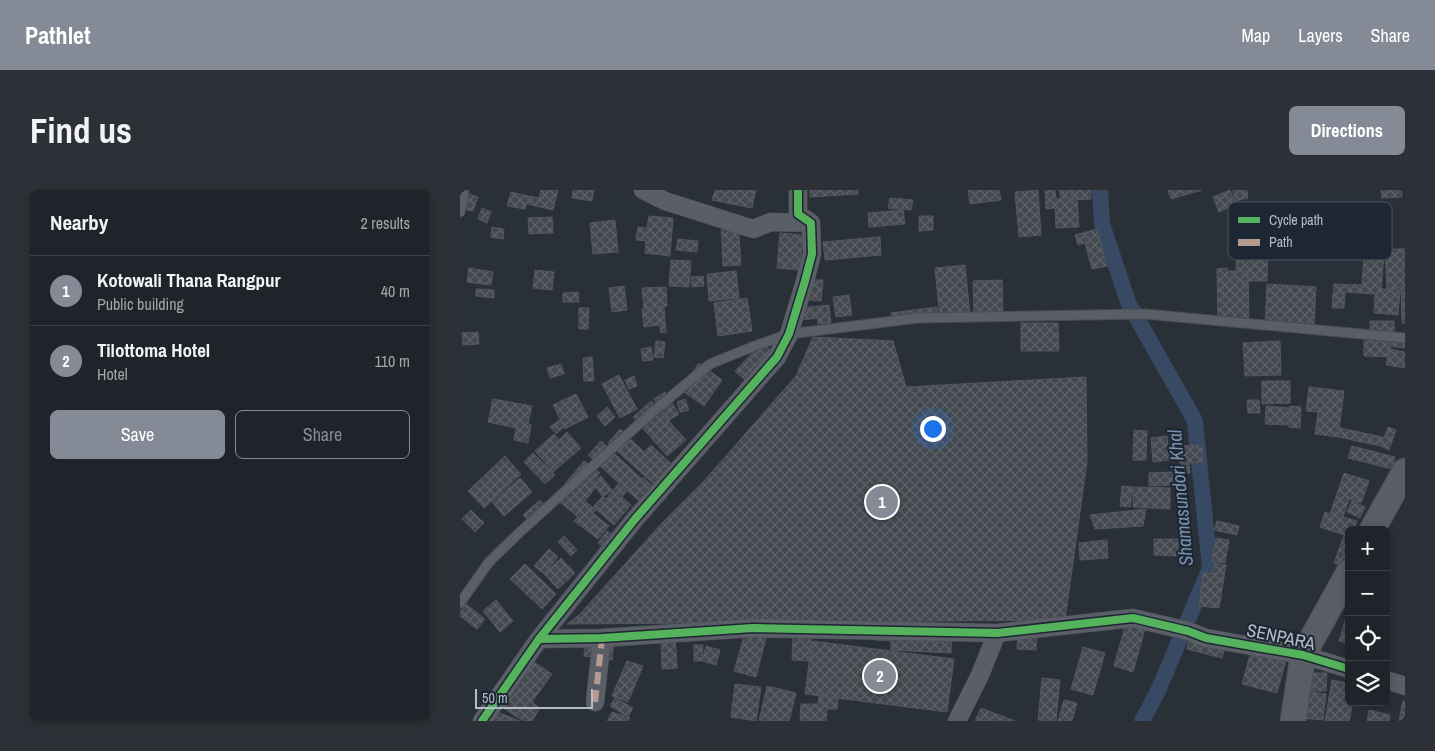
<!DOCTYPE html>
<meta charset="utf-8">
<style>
:root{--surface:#20242a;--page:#2d3036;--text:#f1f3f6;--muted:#a2a4a8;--line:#3d4147;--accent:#848b96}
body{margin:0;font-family:"Archivo Narrow",sans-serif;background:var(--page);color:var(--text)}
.controls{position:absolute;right:15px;bottom:15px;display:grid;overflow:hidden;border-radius:8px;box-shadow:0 2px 8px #0003}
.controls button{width:45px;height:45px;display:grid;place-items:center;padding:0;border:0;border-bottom:1px solid var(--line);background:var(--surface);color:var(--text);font:25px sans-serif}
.scale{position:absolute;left:15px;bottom:12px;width:118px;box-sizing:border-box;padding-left:5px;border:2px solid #b4bcc9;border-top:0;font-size:14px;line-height:18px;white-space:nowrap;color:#b4bcc9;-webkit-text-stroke:4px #1d2633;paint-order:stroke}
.you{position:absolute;left:472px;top:238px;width:18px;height:18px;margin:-12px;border:4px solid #fff;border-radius:50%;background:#1a73e8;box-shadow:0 0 0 8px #1a73e833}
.badge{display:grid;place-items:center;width:32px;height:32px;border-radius:50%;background:var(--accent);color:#fff;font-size:16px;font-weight:700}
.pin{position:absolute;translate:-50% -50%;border:2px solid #fff;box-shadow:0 1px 5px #0006}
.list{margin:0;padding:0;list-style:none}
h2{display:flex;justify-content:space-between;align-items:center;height:65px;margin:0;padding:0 20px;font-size:21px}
h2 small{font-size:16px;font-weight:400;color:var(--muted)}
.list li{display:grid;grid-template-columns:32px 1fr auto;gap:15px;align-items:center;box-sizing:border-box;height:70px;padding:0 20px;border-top:1px solid var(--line)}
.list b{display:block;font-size:19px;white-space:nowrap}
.list p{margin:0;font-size:16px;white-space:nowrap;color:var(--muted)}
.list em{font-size:16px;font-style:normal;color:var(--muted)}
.actions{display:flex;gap:10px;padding:15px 20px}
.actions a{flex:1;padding:11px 0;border:1px solid var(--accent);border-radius:8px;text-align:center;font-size:18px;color:var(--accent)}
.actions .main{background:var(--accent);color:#fff}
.icon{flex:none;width:28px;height:28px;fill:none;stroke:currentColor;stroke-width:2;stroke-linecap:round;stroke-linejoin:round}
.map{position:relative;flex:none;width:945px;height:531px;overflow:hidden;border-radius:8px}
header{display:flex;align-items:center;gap:30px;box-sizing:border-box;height:70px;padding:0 25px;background:var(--accent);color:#fff}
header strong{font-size:24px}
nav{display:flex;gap:28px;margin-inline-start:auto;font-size:18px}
.intro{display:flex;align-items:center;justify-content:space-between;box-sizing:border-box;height:120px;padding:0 30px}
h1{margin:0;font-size:35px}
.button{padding:12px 22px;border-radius:8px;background:var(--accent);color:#fff;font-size:18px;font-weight:700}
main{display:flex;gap:30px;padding:0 30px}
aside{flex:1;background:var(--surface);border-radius:8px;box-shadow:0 2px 8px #0003}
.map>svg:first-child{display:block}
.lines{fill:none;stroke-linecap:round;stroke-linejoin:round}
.canal{stroke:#384963;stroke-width:16}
.building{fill:url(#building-cross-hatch);stroke:#52575f}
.lane-casing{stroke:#484c53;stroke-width:11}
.street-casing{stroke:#484c53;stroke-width:19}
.secondary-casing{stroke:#484c53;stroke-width:27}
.lane{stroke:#5a5e66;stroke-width:9}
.street{stroke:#5a5e66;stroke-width:18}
.secondary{stroke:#595d64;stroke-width:25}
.quiet{stroke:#b69a8f;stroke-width:6;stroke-dasharray:12 6;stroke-linecap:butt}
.cycleway-casing{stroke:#1d2633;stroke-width:11}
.cycleway{stroke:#56b35d;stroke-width:8}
.labels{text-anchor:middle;stroke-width:4;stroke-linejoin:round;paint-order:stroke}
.street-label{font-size:18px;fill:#b4bcc9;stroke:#1d2633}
.water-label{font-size:19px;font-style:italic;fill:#7c92b1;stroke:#1d2633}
.key{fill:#1d2633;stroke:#4a5360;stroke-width:1}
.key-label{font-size:14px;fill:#b4bcc9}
</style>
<header>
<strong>Pathlet</strong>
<nav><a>Map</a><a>Layers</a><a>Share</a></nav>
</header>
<div class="intro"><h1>Find us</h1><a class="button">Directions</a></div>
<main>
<aside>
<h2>Nearby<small>2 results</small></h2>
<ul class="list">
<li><span class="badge">1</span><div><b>Kotowali Thana Rangpur</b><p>Public building</p></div><em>40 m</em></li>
<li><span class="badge">2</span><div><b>Tilottoma Hotel</b><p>Hotel</p></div><em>110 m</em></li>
</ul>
<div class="actions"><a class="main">Save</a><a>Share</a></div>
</aside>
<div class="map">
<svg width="945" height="531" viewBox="0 0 945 531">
<defs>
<pattern id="building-cross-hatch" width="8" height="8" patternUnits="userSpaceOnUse" patternTransform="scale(1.25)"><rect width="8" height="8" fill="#444950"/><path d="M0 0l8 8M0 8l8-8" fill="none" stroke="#5d6168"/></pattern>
</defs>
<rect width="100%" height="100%" fill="#2a3038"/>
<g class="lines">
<path class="canal" d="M640 0 642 34 668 112 735 231 750 378 698 501 682 531"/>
</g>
<path class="building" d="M81 0H98L93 20 67 14 69 6 79 8Z
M113 0H134L132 11 112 8Z
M255 0H296L292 18 252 10Z
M350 0H398V4L350 7Z
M508 0H539L541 10 510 14Z
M578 0 581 45 559 47 555 2Z
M585 0H595L596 9 617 8 619 37 596 38 595 18 586 19Z
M599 0H611L612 7 601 8Z
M612 0H631V9L612 10Z
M708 0H742L711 9Z
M770 0 776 14 759 22 753 7Z
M773 0H787L788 8 775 11Z
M921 0H942V7L922 8Z
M51 2 68 6 65 19 47 16Z
M9 4 18 7 13 21 4 19Z
M430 8 453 10 451 20 428 18Z
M22 18 31 22 27 33 18 29Z
M443 20 445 34 409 37 408 23Z
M189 26 213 28 210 66 185 63 186 51 176 50 178 37 187 38Z
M459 26H473V40L459 41Z
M92 27 93 43 69 44 68 28Z
M155 30 158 62 133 64 130 33Z
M278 31 281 75 263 76 261 32Z
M777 34 801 35V47H808L807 91H776Z
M32 37 44 39 43 49 31 47Z
M637 39 647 76 632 79 625 53 618 55 615 45Z
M320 43 343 45 340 80 317 78Z
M420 47 421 65 365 70 363 52Z
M218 49 238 51 237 62 216 60Z
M925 59H945V133H942L941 98 927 99Z
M904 63 924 64 921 99 940 100 938 125 914 123 915 104 885 102 884 118H872L874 94 902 95Z
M211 70 231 71 229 97 209 96Z
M505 75 510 125 480 128 475 78Z
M9 78 33 82 31 95 7 92Z
M767 78V81H788L789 133 758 134 757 79Z
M75 80 94 82 92 100 73 98Z
M276 81 279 108 249 111 247 84Z
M243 86 244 96 232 97 231 87Z
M349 90H363L361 111 348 110Z
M542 90 543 121 514 122 513 91Z
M807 94 856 97 854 137 805 134Z
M164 96 167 120 152 122 149 98Z
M206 97 207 116 184 118 182 98Z
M16 99 34 100V108L16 106Z
M118 102 119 112H103V103Z
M389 105 392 125 376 127 373 107Z
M287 108 292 141 258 146 254 113Z
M369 115 371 133 358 134V128L342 130 341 118Z
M204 117 206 142 201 143 200 135 184 137 182 119Z
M477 117 478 127 432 133 431 123Z
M119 118H129L128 139H119Z
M910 131H934V144H910Z
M561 133H598L599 161H561Z
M18 142 19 154 3 155 2 143Z
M933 142 945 144V158L930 156Z
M353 147 433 151 446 197 626 187 627 272 605 430 107 434 119 425 201 334 244 291 336 186Z
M904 147 931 148 930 167 904 166Z
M196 151 205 152 203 168 194 167Z
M820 151 821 185 785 186 783 153Z
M302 153 313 162 286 191 275 181Z
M191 157 193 170 183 171 181 159Z
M929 159 945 162V178L926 175Z
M132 167 134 191H124L123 168Z
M239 173 262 190 244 216 220 199Z
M101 174 104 184 90 188 87 178Z
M159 185 177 219 160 228 142 194Z
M174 186 177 196 169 199 165 190Z
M802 191H830V213L802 214Z
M849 197 884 201 878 247 855 244 858 222 846 221Z
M205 202 219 224 208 231 194 209Z
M116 204 128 227 105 239 93 215Z
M33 209 72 216 68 234 71 235 68 253 54 250 56 238 28 232Z
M225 209 229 220 220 222 217 212Z
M787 210H799L800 223H788Z
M191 211 226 250 207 266 173 227Z
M806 216 829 218 828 235 805 234Z
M830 216 841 217 840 238 829 237Z
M147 217 155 227 145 236 137 226Z
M99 230 105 236 96 244 90 237Z
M928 237 936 240 929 260 921 256Z
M880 238 923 247 921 256 878 247Z
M160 239 184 262 191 255 213 275 195 295 148 253Z
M674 240 687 241 686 270H673Z
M107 242 121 258 93 282 75 261 94 244 99 250Z
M707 246 709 270 693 272 691 248Z
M141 251 182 289 183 287 196 299 182 314 128 265Z
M742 255 743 272 720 274 719 256Z
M892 256 935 267 932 279 888 268Z
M73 263 95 285 85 294 64 272Z
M45 266 61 284 24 318 8 301Z
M124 271 140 283 131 294 135 298 125 311 136 320 133 323 149 336 138 349 114 331 118 327 94 307Z
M729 274 730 283 721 284 720 275Z
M712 282 713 295 689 296V283Z
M884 283 909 291 901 313 889 309 883 327 897 331 894 340H889V378L874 373 884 345 860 337 865 322 870 324Z
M141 286 152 300 143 307 132 293Z
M60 288 72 302 44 326 32 312Z
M158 294 167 301 162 307 171 315 154 335 133 317 143 306 146 309Z
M662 296 673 297 670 317 660 316Z
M674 297 710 298V319L673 317Z
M80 310 88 320 71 334 63 325Z
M892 311 905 317 900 328 887 322Z
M686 319 683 336 635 339 630 325Z
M11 320 24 333 15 342 2 329Z
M757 331 779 336 777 345 754 340Z
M147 341 158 349 150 361 138 353Z
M104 346 117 360 111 366 98 352Z
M756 348 769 350 765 373 752 371Z
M694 349H718V366L694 365Z
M647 350 648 368 620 370 619 353Z
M89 359 98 367 84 384 74 376Z
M101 368 115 383 98 399 84 384Z
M755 373 766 375 759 418 739 416 743 383 753 384Z
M65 374 96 404 82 419 50 389Z
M36 410 53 431 40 442 23 421Z
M6 414 25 429 17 439 0 426V422Z
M889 418V454L879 451Z
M666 433 685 439 673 482 654 476Z
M416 434 492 437 491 463 431 460V451L415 450Z
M285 443 306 448 296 487 274 481Z
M558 443 577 444 576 460 557 459Z
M730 443 766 451 762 468 727 459Z
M215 444 217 478 202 479 201 445Z
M126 445 154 448 152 470 124 466Z
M333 446 351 447 350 471 332 470Z
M352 451 494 469 487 522 345 504Z
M234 455H243L242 471H234Z
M246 456 260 460 256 475 242 471Z
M623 457 645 463 633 505 611 499Z
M791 461 826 470 817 503 782 494Z
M65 466 92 484 72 512 80 518 72 531H63L33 511Z
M167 471 183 476 168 512 152 506Z
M847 483H867L866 501H846Z
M582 488 600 490 596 531 578 530Z
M872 490 889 493V512H893L889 531H865Z
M275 494 301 497 296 531 271 527Z
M307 496 336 503 329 531H299Z
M844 501 866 504 863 530 841 528Z
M359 504 378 505 377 519H367L366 531H340L341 514H358Z
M155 508 173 518 168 527 150 516Z
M604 510 617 513 612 531H598Z
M943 511H945V531H939Z
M27 518 60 531H21Z
M521 518 555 531H515Z
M909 520 930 525 929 531H907Z
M152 522 170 528 168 531H147Z"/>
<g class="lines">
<g class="lane-casing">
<path id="lane" d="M0 22 4 0
M0 413 29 372 59 343 189 225 250 174 292 157 329 144 458 128 685 124 945 148"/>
</g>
<g class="street-casing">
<path id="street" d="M183 0 205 11 293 39 311 32 351 33
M79 449 142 448 293 438 537 443 673 428 728 441 746 448 843 465 889 479
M926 490 945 496
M135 512 142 448
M22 531 79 449 175 329 317 167 329 144 345 91 352 64 351 33 338 24V0
M497 531 520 485 537 443"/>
</g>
<g class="secondary-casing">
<path id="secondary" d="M912 340 945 281
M833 531 843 465 889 382"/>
</g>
<use href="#lane" class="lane"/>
<use href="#street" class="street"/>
<use href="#secondary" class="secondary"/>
<path class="quiet" d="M135 512 142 448"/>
<g class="cycleway-casing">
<path id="cycleway" d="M79 449 142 448 293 438 537 443 673 428 728 441 746 448 843 465 889 479
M22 531 79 449 175 329 317 167 329 144 345 91 352 64 351 33 338 24V0"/>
</g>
<use href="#cycleway" class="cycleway"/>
</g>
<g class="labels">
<g class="street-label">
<text transform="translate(821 447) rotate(12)" y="6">SENPARA</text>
</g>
<g class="water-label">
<text transform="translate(720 308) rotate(-95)" y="7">Shamasundori Khal</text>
</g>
</g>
<rect x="768" y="12" width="164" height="58" rx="8" class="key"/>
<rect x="778" y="27" width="22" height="6" fill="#56b35d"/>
<rect x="778" y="49" width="22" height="7" fill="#b69a8f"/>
<g class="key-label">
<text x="809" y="35">Cycle path</text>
<text x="809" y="57">Path</text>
</g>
</svg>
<div class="controls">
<button>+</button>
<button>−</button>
<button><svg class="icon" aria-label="locate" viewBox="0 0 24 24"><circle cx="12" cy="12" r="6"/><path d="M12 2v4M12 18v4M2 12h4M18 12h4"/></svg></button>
<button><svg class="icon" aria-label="layers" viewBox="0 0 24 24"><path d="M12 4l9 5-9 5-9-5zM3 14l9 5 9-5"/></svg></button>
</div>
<div class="scale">50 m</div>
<div class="you"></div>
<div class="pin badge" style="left:422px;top:312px">1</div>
<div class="pin badge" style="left:420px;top:486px">2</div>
</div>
</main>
